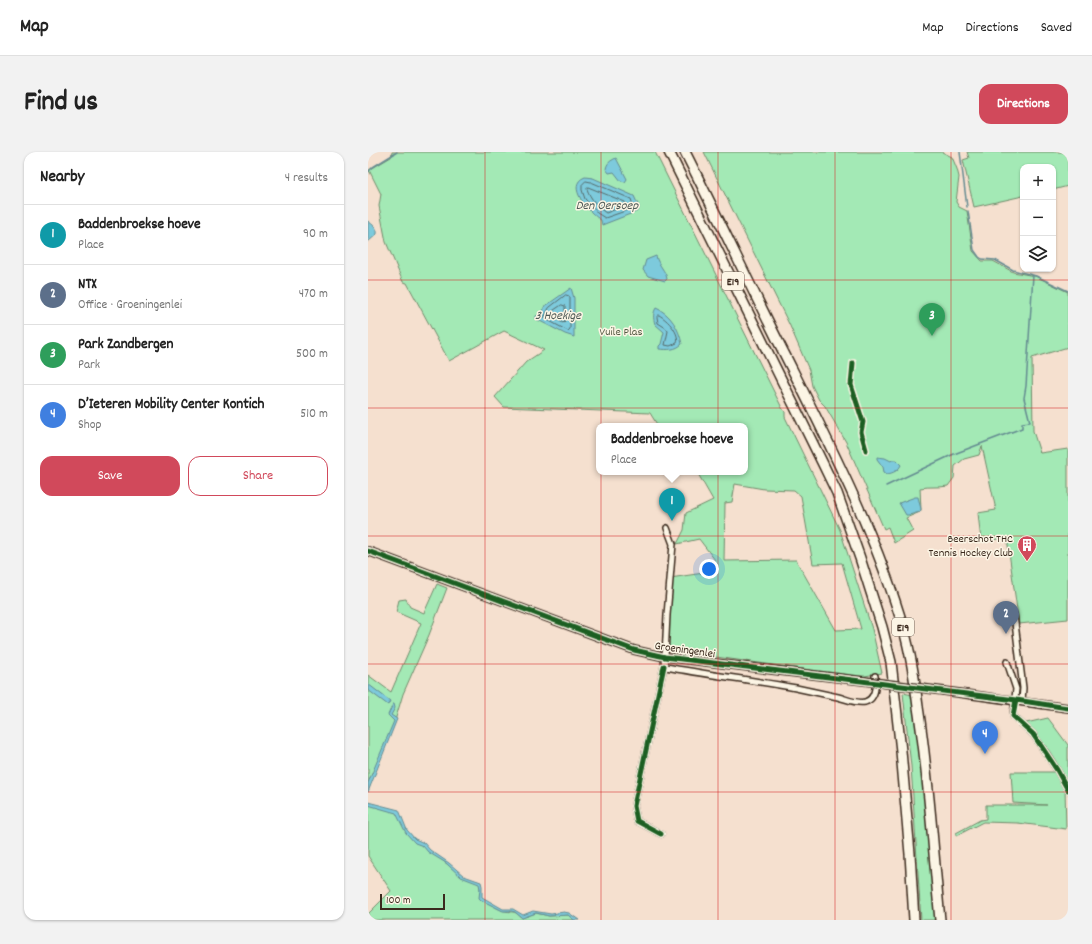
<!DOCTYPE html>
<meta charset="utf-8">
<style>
:root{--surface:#fff;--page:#f2f2f2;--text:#222;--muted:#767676;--line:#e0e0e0;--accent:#d1495b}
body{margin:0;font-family:Dekko,sans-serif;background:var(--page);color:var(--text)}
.controls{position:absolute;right:12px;top:12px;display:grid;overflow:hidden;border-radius:8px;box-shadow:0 1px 3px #0004}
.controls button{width:36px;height:36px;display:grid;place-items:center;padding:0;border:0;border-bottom:1px solid var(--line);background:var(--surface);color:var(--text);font:20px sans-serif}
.scale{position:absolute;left:12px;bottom:10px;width:65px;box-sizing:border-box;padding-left:4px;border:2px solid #3b2a1e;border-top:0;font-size:11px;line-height:14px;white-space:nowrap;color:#3b2a1e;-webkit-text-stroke:3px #fcf5e5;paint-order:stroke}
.you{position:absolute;left:341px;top:417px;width:14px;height:14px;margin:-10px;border:3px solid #fff;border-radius:50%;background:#1a73e8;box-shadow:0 0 0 6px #1a73e833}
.badge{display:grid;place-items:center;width:26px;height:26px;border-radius:50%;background:var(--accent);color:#fff;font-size:13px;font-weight:700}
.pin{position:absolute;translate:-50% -33px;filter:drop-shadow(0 1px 2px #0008)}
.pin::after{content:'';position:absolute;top:21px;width:14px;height:12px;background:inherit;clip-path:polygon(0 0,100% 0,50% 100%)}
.popup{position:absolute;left:228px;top:271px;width:152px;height:52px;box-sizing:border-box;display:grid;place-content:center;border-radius:8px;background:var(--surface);filter:drop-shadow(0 1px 3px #0005);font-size:13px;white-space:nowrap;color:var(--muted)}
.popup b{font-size:15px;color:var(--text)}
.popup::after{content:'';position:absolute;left:50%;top:100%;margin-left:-8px;border:8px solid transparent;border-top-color:var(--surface)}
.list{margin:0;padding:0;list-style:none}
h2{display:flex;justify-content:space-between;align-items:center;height:52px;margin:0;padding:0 16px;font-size:17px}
h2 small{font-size:13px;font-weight:400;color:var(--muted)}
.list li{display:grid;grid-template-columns:26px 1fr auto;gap:12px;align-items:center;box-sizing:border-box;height:60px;padding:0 16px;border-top:1px solid var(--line)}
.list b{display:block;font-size:15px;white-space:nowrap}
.list p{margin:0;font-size:13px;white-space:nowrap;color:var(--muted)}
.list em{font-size:13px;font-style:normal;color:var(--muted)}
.actions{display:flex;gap:8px;padding:12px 16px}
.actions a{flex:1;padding:9px 0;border:1px solid var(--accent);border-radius:12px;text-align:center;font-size:14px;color:var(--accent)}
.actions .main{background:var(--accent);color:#fff}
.icon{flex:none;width:22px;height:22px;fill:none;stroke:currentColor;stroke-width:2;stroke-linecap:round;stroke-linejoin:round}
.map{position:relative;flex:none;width:700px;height:768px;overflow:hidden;border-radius:12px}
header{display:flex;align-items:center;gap:24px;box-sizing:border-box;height:56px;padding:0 20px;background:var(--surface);border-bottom:1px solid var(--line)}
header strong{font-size:19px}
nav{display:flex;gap:22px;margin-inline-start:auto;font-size:14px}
.intro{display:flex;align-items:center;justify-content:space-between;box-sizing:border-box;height:96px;padding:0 24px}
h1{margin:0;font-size:28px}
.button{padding:10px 18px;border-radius:12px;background:var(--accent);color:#fff;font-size:14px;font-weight:700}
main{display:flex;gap:24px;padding:0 24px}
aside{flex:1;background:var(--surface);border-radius:12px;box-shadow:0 1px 3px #0004}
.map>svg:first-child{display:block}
.green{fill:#a3e9b5;stroke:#6f8a6a;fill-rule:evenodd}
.water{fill:#7dcadc;stroke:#638a90}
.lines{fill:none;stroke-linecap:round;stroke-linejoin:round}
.shore{stroke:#556a6a;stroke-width:1}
.stream{stroke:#638a90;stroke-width:1.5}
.street-casing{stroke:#3b2a1e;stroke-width:8}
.secondary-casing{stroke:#3b2a1e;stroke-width:10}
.highway-casing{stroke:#3b2a1e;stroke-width:12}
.street{stroke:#fcf5e5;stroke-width:5}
.secondary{stroke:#fcf5e5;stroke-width:7}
.highway{stroke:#fcf5e5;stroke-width:9}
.secondary-bridge-casing{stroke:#3b2a1e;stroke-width:10;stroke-linecap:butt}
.secondary-bridge{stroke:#fcf5e5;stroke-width:7}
.cycleway-casing{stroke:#fcf5e5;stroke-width:8}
.cycleway{stroke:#1b5e20;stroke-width:5}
.grid{fill:none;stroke:#d62828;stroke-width:1;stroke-opacity:0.55}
.labels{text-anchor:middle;stroke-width:3;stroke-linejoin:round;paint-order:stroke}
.shield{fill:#fcf5e5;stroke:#75675a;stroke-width:1}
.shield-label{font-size:11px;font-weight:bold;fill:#3b2a1e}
.park-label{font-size:12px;fill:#555a44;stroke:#fcf5e5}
.poi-label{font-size:12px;fill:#3b2a1e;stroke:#fcf5e5;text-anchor:end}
.street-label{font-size:12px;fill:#3b2a1e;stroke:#fcf5e5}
.water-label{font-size:13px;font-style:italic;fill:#4f5a57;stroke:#fcf5e5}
</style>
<header>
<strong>Map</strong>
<nav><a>Map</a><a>Directions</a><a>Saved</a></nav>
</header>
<div class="intro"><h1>Find us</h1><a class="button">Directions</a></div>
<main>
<aside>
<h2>Nearby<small>4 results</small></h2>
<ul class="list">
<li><span class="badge" style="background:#0f9aa8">1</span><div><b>Baddenbroekse hoeve</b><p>Place</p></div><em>90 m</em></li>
<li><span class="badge" style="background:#5c6f8a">2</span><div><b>NTX</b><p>Office · Groeningenlei</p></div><em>470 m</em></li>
<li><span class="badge" style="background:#2e9e5b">3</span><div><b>Park Zandbergen</b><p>Park</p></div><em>500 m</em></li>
<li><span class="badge" style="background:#3f7fe0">4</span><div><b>D’Ieteren Mobility Center Kontich</b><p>Shop</p></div><em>510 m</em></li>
</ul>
<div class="actions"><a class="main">Save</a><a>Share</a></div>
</aside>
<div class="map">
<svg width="700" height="768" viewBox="0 0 700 768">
<rect width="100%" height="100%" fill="#f5e0cf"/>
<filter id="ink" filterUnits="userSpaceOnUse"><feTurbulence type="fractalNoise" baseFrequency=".025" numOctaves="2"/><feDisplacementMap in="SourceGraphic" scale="8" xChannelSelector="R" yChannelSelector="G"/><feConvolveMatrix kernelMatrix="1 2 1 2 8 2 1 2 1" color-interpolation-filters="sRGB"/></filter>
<g filter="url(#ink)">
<path class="green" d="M24 0H287L414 256 417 260V265L472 378 504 477 514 521 491 525 298 498 302 426 349 419 347 408 331 387 309 392 316 378 318 361 345 348 329 320H377V274H290L282 261 136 255 127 245 158 210 176 198 136 179 81 209 39 131 35 130 18 90 11 54 13 42 1 18 23 5ZM367 332 396 337 426 338 433 344 445 412 474 411 493 477 468 478 428 408 356 409 357 351 364 350Z
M336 0H574L584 5 589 17 591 25 588 50 591 55 599 59 605 99 614 109H625L645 120 667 124 700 140V195L664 206 665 279 672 301 700 297V467L651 472 639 386 613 389 610 361 628 358 614 294 611 303 596 307 587 314 586 326 580 334C570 336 562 334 552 336L553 358 552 360 538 366 545 379 526 391 520 375 516 377 478 290 457 254 451 248 444 234 441 218 422 174Z
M599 0H700V34L685 38V15H655V44L606 55 595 8 601 6Z
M69 432 79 436 61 483 35 542 26 572 0 635V523L23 540 53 471 28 460 31 448 38 447 42 455 56 461Z
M535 541 545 543 551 586 567 768H553L543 614Z
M680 566 700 593V631C689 610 676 588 658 571Z
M643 620H687L697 636 698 677 650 671 615 670 588 684V681L612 668 618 667V653H679L645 651Z
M0 652 29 660 39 679 46 687 55 692 60 699 74 708 95 725 112 730V746C118 749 132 759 137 759 148 761 145 758 154 766L168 761 181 764 200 763 207 768H0V762L23 739 0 704Z"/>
<path class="water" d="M248 6 259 27 257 30 253 29 246 20 241 21 238 17C239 11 242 9 248 6Z
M217 25 225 26 266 44 271 55 270 59 234 73 233 68C222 62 196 33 217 25Z
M0 69C5 73 10 76 9 82L0 90Z
M288 104C290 113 298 119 299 127L297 129 280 124 275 118 278 108Z
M203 136 206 146V185L197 182 168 167V164C173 163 176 160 176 155Z
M288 156C303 162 311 177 314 192 308 198 300 198 291 197V194L293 192 296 180 287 172C285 166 285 161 288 156Z
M509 305 517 306 523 309 524 308H528L533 313C530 319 525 321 519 322L516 320 515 315 509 307Z
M547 345H550L553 357 552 360 541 363H538L531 351Z
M0 532 22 549 20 553 0 538Z
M25 552H26L27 556 23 563 29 567 0 640V631L26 569 20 563Z
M0 650 31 658 39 678 47 687 56 691 62 698 81 711 96 724 113 730 114 734V745L135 757H145L155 763 165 759 183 762 196 760 201 761 211 768H206L200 763 181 764 168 761 154 766 147 760 143 759H135L113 748 111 746 112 737 111 732 93 725 78 711 60 700 55 694 47 691 38 681 28 661 0 653Z"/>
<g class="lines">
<path class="shore" d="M218 29 223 30 263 47 266 56 237 66 229 61 226 56 217 47 214 38V33Z
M220 35 257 50 259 53 238 61C230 56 222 46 219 37Z
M198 143 201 144 202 146V177L200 179 176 166 181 156Z
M194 153 197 154V169L195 171 183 164 185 159Z
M291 163C300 168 312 181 309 191L302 194 297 193 300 179 298 176 290 171 289 165Z"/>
<path class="stream" d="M592 0 599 55
M0 20 5 15 29 0
M600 59 606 98 611 105 614 107 627 108 645 118 668 124 700 139
M518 334 586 302 654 276V271L662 270 656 246 658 234 665 123"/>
<g class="street-casing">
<path id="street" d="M299 376 305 392 299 463 297 505 296 512 298 515C341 523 385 528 428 536 442 539 456 542 470 545 478 547 488 552 497 550 508 547 508 533 507 524
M646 463 655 536 654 549
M639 510 648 537 645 564 665 582 689 618 700 638
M293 682 269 669 266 654 296 514"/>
</g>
<g class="secondary-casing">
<path id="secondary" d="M0 399 266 498 297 505 496 529
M576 539 700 556"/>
</g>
<g class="highway-casing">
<path id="highway" d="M301 0 454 310 469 341 492 406 514 475 523 510 533 599 542 702 546 768
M317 0C351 67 383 136 417 203 462 293 508 382 536 478 543 503 547 530 550 555 561 626 565 697 572 768"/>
</g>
<use href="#street" class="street"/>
<use href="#secondary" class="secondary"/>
<use href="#highway" class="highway"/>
<g class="secondary-bridge-casing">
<path id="secondary-bridge" d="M496 529 576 539"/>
</g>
<use href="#secondary-bridge" class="secondary-bridge"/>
<g class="cycleway-casing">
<path id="cycleway" d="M485 211 483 233 495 270 493 280 498 298
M0 399 266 498 297 505 648 548 700 556
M648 548 645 564 665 582 689 618 700 638
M293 682 269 669 266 654 296 514"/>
</g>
<use href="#cycleway" class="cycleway"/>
</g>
</g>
<path class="grid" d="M117 0V768M233 0V768M350 0V768M467 0V768M583 0V768M0 128H700M0 256H700M0 384H700M0 512H700M0 640H700"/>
<defs>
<g id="building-pin" transform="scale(1)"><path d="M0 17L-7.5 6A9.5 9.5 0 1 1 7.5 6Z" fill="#d1495b" stroke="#fcf5e5"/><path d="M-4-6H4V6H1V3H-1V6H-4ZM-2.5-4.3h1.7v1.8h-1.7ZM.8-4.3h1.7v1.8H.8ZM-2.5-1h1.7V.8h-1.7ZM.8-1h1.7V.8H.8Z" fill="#fff"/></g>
</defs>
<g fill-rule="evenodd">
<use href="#building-pin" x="659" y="393"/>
</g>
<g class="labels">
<g class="shield">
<rect x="354" y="120" width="22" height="18" rx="3"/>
<rect x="524" y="466" width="22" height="18" rx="3"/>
</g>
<g class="shield-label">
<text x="365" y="133">E19</text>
<text x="535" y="479">E19</text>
</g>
<g class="park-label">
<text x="253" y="183">Vuile Plas</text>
</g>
<g class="poi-label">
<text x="645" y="390">Beerschot THC<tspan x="645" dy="14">Tennis Hockey Club</tspan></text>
</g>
<g class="street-label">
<text transform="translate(317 497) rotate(8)" y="4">Groeningenlei</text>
</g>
<g class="water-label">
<text x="239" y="57">Den Oersoep</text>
<text x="190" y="167">3 Hoekige</text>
</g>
</g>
</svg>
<div class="controls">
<button>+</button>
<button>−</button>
<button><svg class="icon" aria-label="layers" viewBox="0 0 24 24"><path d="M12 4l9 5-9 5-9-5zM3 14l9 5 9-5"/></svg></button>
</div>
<div class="scale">100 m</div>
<div class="you"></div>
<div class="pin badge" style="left:304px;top:369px;background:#0f9aa8">1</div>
<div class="popup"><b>Baddenbroekse hoeve</b>Place</div>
<div class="pin badge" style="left:638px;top:482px;background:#5c6f8a">2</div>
<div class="pin badge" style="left:564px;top:184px;background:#2e9e5b">3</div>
<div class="pin badge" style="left:617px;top:602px;background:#3f7fe0">4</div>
</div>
</main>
